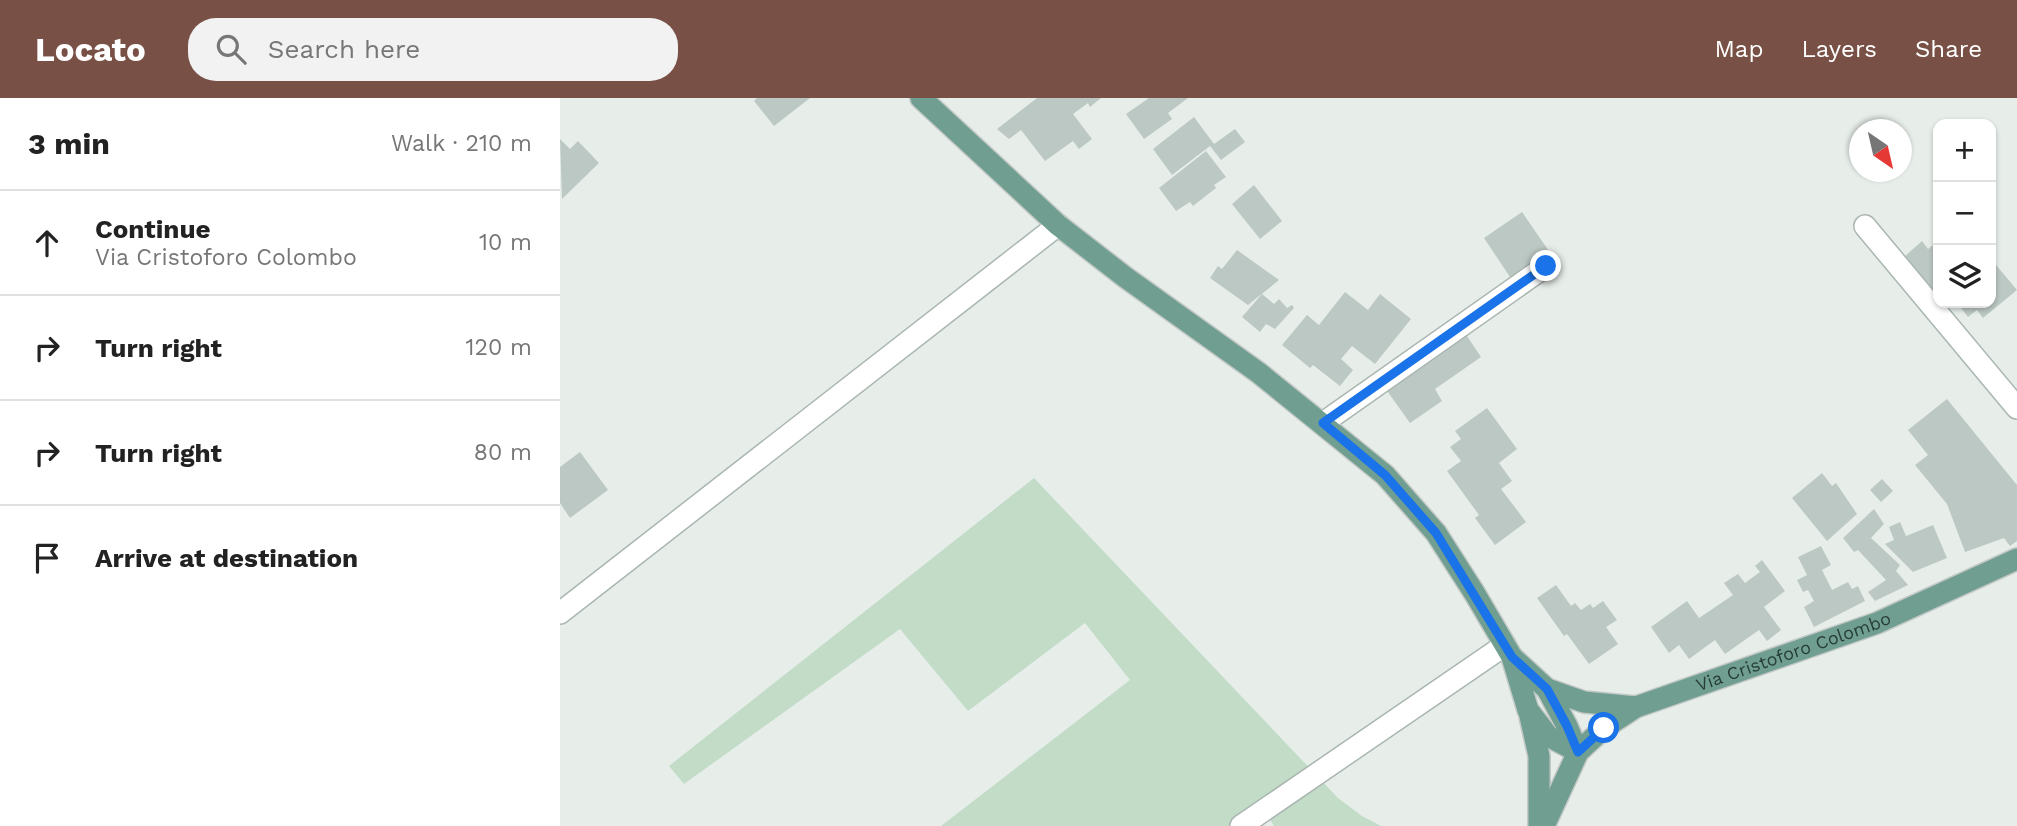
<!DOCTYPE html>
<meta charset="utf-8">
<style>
:root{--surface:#fff;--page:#f2f2f2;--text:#222;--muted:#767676;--line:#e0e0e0;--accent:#785045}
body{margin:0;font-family:"Work Sans",sans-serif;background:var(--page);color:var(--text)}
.controls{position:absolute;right:21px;top:21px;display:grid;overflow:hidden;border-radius:14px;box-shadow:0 2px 5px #0004}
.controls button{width:63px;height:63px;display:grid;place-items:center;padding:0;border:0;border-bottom:2px solid var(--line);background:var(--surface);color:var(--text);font:35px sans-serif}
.compass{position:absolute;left:1289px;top:21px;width:63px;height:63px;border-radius:50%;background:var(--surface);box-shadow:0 2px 5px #0004;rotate:146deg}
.stop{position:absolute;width:21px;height:21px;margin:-16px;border:5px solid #1a73e8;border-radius:50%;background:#fff}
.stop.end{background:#1a73e8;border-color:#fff;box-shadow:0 2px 7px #0008}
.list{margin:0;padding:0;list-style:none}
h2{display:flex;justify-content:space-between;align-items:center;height:91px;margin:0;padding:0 28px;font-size:30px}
h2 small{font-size:23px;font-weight:400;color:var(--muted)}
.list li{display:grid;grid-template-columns:46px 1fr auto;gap:21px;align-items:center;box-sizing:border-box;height:105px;padding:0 28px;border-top:2px solid var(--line)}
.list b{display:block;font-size:26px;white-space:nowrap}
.list p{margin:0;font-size:23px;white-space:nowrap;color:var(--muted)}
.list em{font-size:23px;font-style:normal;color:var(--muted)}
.icon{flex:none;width:38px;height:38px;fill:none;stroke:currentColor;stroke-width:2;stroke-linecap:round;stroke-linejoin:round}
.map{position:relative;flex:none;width:1457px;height:728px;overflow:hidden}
header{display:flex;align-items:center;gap:42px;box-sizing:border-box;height:98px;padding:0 35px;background:var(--accent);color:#fff}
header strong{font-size:33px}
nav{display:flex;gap:38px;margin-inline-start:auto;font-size:24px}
.search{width:490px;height:63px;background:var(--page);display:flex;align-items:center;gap:18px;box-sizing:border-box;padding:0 24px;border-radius:28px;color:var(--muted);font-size:26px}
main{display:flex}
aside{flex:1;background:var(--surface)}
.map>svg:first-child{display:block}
.green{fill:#c2dcc8}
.building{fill:#bcc8c3}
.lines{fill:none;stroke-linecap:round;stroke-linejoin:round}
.minor-casing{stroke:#aab6b1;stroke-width:24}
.major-casing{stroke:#c3c9c7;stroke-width:24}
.minor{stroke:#fff;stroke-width:21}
.major{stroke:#709e90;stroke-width:21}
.route{stroke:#1a73e8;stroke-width:9}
.labels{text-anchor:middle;stroke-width:7;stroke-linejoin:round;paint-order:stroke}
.street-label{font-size:18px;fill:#273e37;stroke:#f7faf8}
</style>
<header>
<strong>Locato</strong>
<div class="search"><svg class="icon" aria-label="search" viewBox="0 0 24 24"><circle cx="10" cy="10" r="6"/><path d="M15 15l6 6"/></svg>Search here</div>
<nav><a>Map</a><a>Layers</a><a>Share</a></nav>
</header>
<main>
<aside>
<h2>3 min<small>Walk · 210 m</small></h2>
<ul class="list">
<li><svg class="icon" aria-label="ahead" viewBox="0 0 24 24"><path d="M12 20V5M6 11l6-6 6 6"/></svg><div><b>Continue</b><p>Via Cristoforo Colombo</p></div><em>10 m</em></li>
<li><svg class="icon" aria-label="right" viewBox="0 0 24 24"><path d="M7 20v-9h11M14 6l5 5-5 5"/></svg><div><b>Turn right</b></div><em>120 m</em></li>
<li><svg class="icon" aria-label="right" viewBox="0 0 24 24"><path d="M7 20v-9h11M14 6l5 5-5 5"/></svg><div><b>Turn right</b></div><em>80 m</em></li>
<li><svg class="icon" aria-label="arrive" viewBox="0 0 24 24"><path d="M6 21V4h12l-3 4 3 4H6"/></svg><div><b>Arrive at destination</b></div></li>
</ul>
</aside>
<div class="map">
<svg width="1457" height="728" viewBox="0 0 1457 728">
<rect width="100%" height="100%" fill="#e7eeea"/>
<path class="green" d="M474 380 778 700 802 718 821 728H714L704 712 681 728H381L570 582 525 525 408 613 340 531 124 686 109 668Z"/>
<path class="building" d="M197 0H250L214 28 194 3Z
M477 0H541L530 9 528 5 513 16 532 41 519 51 513 43 485 63 461 32 449 41 437 31Z
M589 0H628L608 15 612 21 584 41 566 16Z
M634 19 654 46 675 31 685 44 661 62 650 48 612 77 593 51Z
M0 41 10 51 18 43 39 65 2 101Z
M646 53 666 79 654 87 656 90 633 108 630 104 616 113 599 90Z
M694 87 722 123 700 141 672 106Z
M962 114 991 156 952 182 924 140Z
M1362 143 1368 151 1378 143V200L1344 159Z
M677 152 719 182 688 207 650 180 658 168 662 171Z
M1431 161 1457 192 1423 220 1417 212 1408 219 1397 205H1431Z
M785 194 808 212 820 196 851 221 815 266 792 248 781 261 793 272 780 288 753 267 750 270 722 247 747 217 759 227Z
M702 196 714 206 719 201 727 210 732 207 734 210 715 231 706 226 700 234 682 219Z
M905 235 921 259 875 291 882 303 850 325 825 290Z
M1387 301 1457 387V443L1450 448 1444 440 1405 454 1387 406 1355 367 1368 357 1348 332Z
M927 310 957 351 939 365 952 383 941 391 966 424 935 447 915 420 919 417 887 373 901 363 890 349 901 341 895 333Z
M20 354 48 392 10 420 0 405V369Z
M1262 375 1272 388 1276 385 1297 416 1267 443 1232 400Z
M1322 381 1333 393 1321 404 1310 392Z
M1314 411 1324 426 1311 440 1340 467 1336 473 1348 487 1315 503 1308 494 1326 482 1298 452 1294 454 1283 440Z
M1340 424 1346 438 1373 427 1387 460 1353 474 1325 446 1334 442 1329 429Z
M1261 448 1271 467 1262 472 1272 492 1288 484 1292 491 1298 488 1305 503 1254 529 1244 509 1254 503 1248 492 1243 494 1237 482 1247 477 1238 459Z
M1202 462 1225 493 1204 509 1221 532 1207 543 1199 532 1165 556 1155 542 1129 561 1119 547 1109 555 1091 529 1127 503 1139 520 1173 497 1164 485 1178 476 1185 485 1200 474 1195 468Z
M996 487 1011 508 1015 505 1021 512 1030 506 1033 510 1043 503 1057 522 1046 529 1058 546 1029 566 1007 536 1004 538 977 500Z"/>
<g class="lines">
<g class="minor-casing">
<path id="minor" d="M1305 128 1457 310
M763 325 986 168
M0 515 498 127
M681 728 945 547"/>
</g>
<g class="major-casing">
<g id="major">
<path d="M361 0 498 127 565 179 699 275 825 377 876 435 915 496 952 559 968 612 988 638 1018 654"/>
<path d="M953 560 987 591 1024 604 1076 609"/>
<path d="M987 591 1007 628 1018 654"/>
<path d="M970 618 979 658V728"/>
<path id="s1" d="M984 728 1018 654 1044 630 1076 609 1317 525 1457 461"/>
</g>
</g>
<use href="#minor" class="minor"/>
<use href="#major" class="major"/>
</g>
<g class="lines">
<path class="route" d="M986 168 763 325 825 377 876 435 952 559 987 591 1007 628 1018 654 1044 630"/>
</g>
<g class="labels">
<g class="street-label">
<text dy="6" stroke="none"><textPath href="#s1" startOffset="322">Via Cristoforo Colombo</textPath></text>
</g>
</g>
</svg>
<div class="controls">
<button>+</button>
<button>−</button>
<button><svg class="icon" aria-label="layers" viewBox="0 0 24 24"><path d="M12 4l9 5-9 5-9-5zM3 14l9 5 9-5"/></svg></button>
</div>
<svg class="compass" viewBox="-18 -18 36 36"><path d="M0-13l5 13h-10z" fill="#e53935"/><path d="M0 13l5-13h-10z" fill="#767676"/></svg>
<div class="stop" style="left:1044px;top:630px"></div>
<div class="stop end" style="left:986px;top:168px"></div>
</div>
</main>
